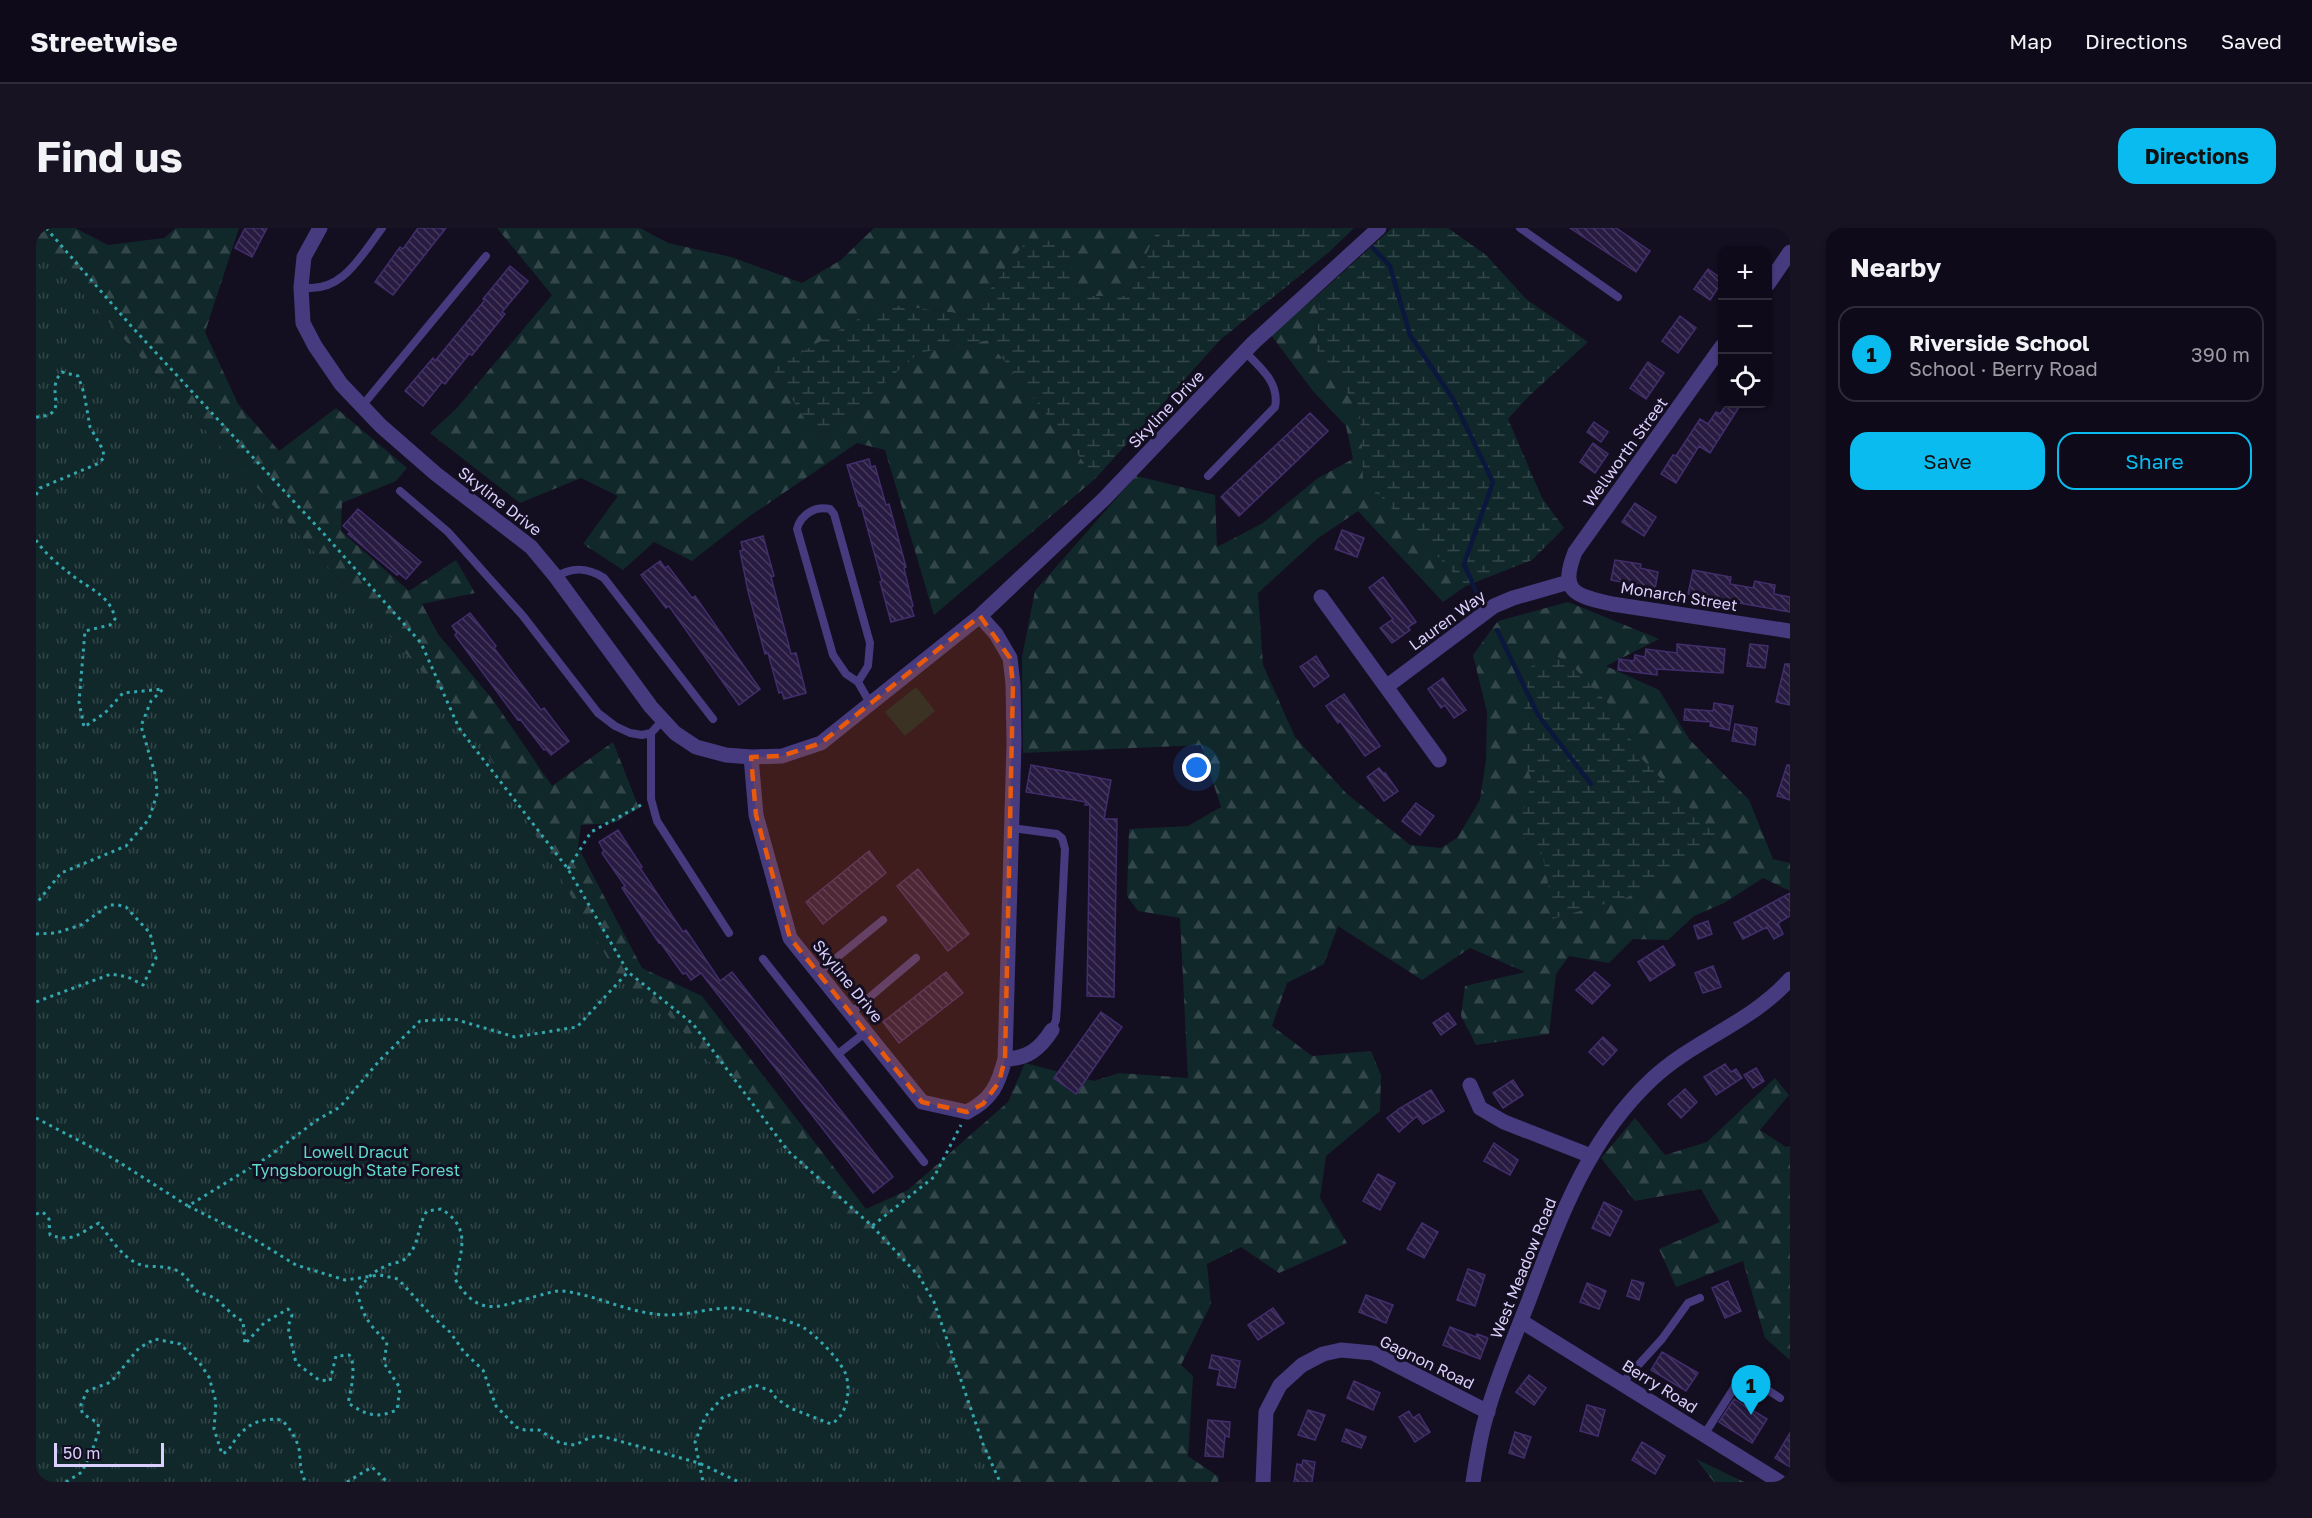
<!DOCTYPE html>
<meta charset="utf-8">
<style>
:root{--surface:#0f0a19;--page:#181322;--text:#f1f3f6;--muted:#9b9aa2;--line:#2f2b38;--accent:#0abbef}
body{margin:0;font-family:"Golos Text",sans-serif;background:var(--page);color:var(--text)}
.controls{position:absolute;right:18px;top:18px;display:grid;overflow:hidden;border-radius:12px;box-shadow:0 2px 4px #0004}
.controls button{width:54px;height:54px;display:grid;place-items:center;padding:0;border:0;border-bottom:2px solid var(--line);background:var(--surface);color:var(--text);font:30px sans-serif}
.scale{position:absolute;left:18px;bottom:15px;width:110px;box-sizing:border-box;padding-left:6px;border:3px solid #dbd0fd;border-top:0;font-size:16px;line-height:21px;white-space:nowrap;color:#dbd0fd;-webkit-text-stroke:4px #140e21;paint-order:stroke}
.you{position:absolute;left:1161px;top:540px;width:21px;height:21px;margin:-15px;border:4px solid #fff;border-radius:50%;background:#1a73e8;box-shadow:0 0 0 9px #1a73e833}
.badge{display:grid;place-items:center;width:39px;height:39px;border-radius:50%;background:var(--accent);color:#111;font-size:20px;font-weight:700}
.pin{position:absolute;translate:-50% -50px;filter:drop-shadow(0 2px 3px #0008)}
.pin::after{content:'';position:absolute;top:32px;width:21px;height:18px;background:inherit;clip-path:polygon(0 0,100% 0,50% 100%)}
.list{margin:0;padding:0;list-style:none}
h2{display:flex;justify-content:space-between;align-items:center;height:78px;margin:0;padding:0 24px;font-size:26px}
h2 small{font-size:20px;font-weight:400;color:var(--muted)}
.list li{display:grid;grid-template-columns:39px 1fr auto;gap:18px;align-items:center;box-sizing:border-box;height:96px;margin:0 12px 12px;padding:0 12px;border:2px solid var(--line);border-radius:18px}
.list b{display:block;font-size:22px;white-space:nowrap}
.list p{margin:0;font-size:20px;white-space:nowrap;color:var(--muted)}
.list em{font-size:20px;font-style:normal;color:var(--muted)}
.actions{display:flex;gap:12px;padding:18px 24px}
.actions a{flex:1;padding:14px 0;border:2px solid var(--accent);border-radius:18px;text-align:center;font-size:21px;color:var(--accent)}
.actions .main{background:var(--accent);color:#111}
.icon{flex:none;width:33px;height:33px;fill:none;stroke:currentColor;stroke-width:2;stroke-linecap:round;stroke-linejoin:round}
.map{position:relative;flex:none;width:1754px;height:1254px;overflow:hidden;border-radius:18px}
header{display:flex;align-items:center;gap:36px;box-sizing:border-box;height:84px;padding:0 30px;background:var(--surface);border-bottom:2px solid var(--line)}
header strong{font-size:28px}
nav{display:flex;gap:33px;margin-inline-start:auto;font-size:21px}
.intro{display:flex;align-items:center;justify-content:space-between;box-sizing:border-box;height:144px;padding:0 36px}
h1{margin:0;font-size:42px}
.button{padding:15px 27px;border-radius:18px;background:var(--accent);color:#111;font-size:21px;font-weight:700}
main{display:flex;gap:36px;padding:0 36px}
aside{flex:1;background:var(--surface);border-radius:18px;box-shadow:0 2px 4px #0004}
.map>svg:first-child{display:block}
.forest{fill:url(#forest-firs)}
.wetland{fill:url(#wetland-marsh)}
.park{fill:url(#park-tufts)}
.pitch{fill:#11282a}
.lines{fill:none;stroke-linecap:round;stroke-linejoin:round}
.stream{stroke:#0b173c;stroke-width:4.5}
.building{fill:url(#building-back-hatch);stroke:#422e6c;stroke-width:1.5}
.path{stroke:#33a6ae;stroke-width:3;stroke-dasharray:3 4.5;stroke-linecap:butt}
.service{stroke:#463b7e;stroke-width:8}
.minor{stroke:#463b7e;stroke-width:15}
.tertiary{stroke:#463b7e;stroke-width:15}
.marked{fill:#e8590c;fill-opacity:0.2;stroke:#e8590c;stroke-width:4.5;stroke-dasharray:12 8;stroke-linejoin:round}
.labels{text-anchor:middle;stroke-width:6;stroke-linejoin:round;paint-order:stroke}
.street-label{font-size:16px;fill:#dbd0fd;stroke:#140e21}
.park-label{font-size:16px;fill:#5fdacb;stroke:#140e21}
</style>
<header>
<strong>Streetwise</strong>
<nav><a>Map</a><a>Directions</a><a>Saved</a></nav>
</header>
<div class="intro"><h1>Find us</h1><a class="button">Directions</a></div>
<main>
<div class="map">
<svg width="1754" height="1254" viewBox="0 0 1754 1254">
<defs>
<pattern id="forest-firs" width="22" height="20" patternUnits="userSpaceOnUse" patternTransform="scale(1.5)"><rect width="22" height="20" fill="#11282a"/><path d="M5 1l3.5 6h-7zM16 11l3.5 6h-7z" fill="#33464a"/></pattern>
<pattern id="wetland-marsh" width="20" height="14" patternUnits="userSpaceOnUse" patternTransform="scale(1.5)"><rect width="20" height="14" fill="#11282a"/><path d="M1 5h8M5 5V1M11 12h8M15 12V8" fill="none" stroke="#33464a"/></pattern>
<pattern id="park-tufts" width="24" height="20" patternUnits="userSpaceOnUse" patternTransform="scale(1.5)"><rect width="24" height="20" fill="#11282a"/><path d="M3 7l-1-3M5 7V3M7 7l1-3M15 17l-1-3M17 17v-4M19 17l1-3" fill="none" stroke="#33464a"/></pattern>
<pattern id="building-back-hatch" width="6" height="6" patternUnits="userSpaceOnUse" patternTransform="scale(1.5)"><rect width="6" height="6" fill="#271b41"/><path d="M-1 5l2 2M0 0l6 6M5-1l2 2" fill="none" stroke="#463b5d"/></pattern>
</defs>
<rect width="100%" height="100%" fill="#140e21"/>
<path class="forest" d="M0 0H39L72 17 128 10 140 0H203L169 104 202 176 243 223 300 180 371 240 360 253 306 275 305 303 373 363 420 332 439 365 386 376 402 406 457 472 516 558 577 514 603 580 578 595 545 597 542 619 606 740 666 768 830 981 872 962 972 874 989 835 1058 853 1083 845 1152 850 1144 690 1102 683 1091 668 1093 601 1152 598 1185 579 1165 517 987 525 986 429 999 363 1100 248 1179 267 1181 319 1227 295 1282 250 1317 231 1310 198 1277 163 1235 107 1283 66 1281 123 1324 182 1328 250 1369 291 1430 358 1407 374 1322 283 1281 311 1222 365 1227 437 1259 509 1310 565 1374 617 1405 620 1421 610 1444 572 1450 532 1451 484 1437 427 1462 393 1532 374 1623 411 1570 438 1623 462 1653 511 1713 572 1737 631 1754 635V663L1727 650 1688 675 1658 688 1632 712 1597 711 1573 735 1533 728 1520 746 1513 806 1440 817 1425 788 1429 758 1489 744 1434 720 1386 752 1302 698 1288 736 1251 755 1236 798 1276 828 1335 823 1345 847 1344 883 1290 928 1284 970 1311 1015 1243 1045 1205 1019 1171 1036 1175 1076 1145 1137 1157 1148 1152 1228 1183 1249 1182 1254H958L879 1065 631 786 584 752 437 501 0 13Z
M461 0H604L632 15 695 29 766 55 805 32 838 0H1122L1092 68H1036L988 16 935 87 848 76 782 212 883 125 952 112 1060 250 898 387 849 222 821 215 711 290 656 333 618 314 587 342 547 316 582 268 545 250 484 275 394 205 421 180 516 67Z
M1739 850 1753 867 1724 902 1750 919 1754 918V1132L1729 1110 1707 1033 1640 1059 1623 1021 1684 994 1665 961 1599 973 1565 930 1599 890 1629 927 1671 914Z
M1660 1231 1708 1254H1678Z"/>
<path class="wetland" d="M1122 0H1318L1293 24 1184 112 1060 250 952 112 883 125 782 212 737 141 848 76 935 87 988 16 1034 10 1037 68H1092Z
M1356 0H1412L1450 27 1490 71 1552 114 1494 167 1472 191 1506 270 1528 300 1496 332 1430 358 1327 250 1324 182 1281 123 1283 66Z
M1518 427 1534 435 1579 483 1605 530 1682 609 1660 632 1590 670 1516 691 1514 665 1506 625 1490 617 1484 594 1496 553 1484 522 1489 474 1488 442Z"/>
<path class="park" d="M0 13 437 501 584 752 631 786 879 1065 958 1254H0Z"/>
<path class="pitch" d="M880 459 899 483 869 508 849 484Z"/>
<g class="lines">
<path class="stream" d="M1337 20 1354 38 1374 107 1417 171 1457 254 1428 336 1445 375
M1461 402 1502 487 1555 556"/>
</g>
<path class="building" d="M209 0H231L216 29 199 20Z
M382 0H410L357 67 339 54 364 19 367 21Z
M1534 0H1580L1614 23 1600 44Z
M474 38 492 53 466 84 469 86 436 127 433 126 409 156 406 154 387 178 369 163 397 130 399 133 449 72 447 71Z
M1672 41 1686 51V54L1674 72 1658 61Z
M1644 88 1660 100 1642 125 1626 113Z
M1612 134 1628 145 1610 171 1594 160Z
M1691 176H1705L1674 225 1663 218 1640 255 1625 246 1637 227 1640 228 1664 191 1672 196 1680 184 1684 186Z
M1274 185 1292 203 1203 288 1185 269Z
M1558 194 1572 204 1565 214 1551 204Z
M1557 215 1572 226 1559 245 1544 234Z
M833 231 835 239 839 238 850 277 853 276 870 339 868 340 877 378 875 379 878 388 855 394 844 354 846 353 825 277 823 278 811 237Z
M1599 275 1620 289 1608 308 1586 294Z
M322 281 385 334 370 351 362 345 361 347 312 306 314 304 307 298Z
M1306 302 1328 310 1321 329 1299 321Z
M727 308 738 348 735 349 755 426 760 425 770 465 748 471 746 464 743 465 732 425 729 426 712 363 704 323 707 322 705 314Z
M1579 332 1605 336 1604 340 1622 344 1619 361 1575 352Z
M624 333 629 340 632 338 656 370 659 368 724 461 703 477 633 378 630 380 605 347Z
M1657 342 1695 349 1694 356 1717 360 1719 353 1739 357 1738 366 1754 369V384L1652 366Z
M1347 349 1380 394 1372 399 1374 402 1356 415 1344 400 1357 391 1333 360Z
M434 385 460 418 458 420 505 482 508 480 533 513 515 527 510 521 508 522 484 491 482 492 419 407 421 405 416 398Z
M1641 416 1689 421 1687 445 1621 441V447L1582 442 1583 431 1598 433 1599 427 1609 429 1610 421 1641 425Z
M1714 416 1732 418 1729 440 1711 438Z
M1280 428 1293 448 1278 459 1264 439Z
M1749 436H1754V477L1740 474Z
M1407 450 1430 482 1418 490 1409 477 1405 480 1392 461Z
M1308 466 1344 518 1329 528 1304 493 1302 495 1290 478Z
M1678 475 1697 478 1693 502 1674 498 1675 494 1648 492 1649 481 1677 483Z
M1699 496 1721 500 1719 517 1696 513Z
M995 537 1075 552 1068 591H1081L1078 769 1051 768 1054 577H1049L1050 574 990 564Z
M1751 537H1754V572L1741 568Z
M1343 540 1348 546 1349 545 1362 563 1348 573 1331 549Z
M1380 575 1398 588 1384 607 1366 593Z
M582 602 606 639 604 640 647 704 650 702 684 753 696 744 857 949 837 965 665 745 655 752 650 745 647 746 624 714 623 715 586 660 589 658 566 625 568 623 563 614Z
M833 623 850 645 787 696 770 674Z
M882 641 933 706 912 723 861 658Z
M1754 665V688L1742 695 1747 706 1738 711 1731 699 1707 711 1698 695Z
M1672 693 1676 706 1662 711 1658 698Z
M1627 718 1639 737 1614 753 1602 734Z
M1677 738 1685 759 1667 765 1659 745Z
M910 744 927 765 863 815 847 794Z
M1559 744 1574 757 1556 776 1540 762Z
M1065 784 1086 799 1040 866 1018 850Z
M1412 785 1420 796 1405 807 1397 795Z
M1567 809 1581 822 1567 837 1553 824Z
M1689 836 1695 844 1700 841 1706 850 1680 867 1668 849Z
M1720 840 1728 853 1717 860 1708 847Z
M1477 852 1487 867 1467 880 1457 865Z
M1649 861 1661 874 1645 890 1632 876Z
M1395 862 1408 883 1387 896 1381 888 1363 904 1351 890 1364 880Z
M1458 915 1482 932 1474 947 1448 933Z
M1342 946 1359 955 1344 982 1327 973Z
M1568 974 1586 983 1574 1008 1556 1000Z
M1386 995 1402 1004 1388 1030 1371 1021Z
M1432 1041 1449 1047 1439 1078 1421 1072Z
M1596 1052 1608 1055 1603 1072 1591 1068Z
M1692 1053 1705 1083 1689 1090 1676 1060Z
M1551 1055 1570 1063 1563 1081 1544 1074Z
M1330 1067 1357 1077 1350 1095 1323 1084Z
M1237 1080 1248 1095 1222 1112 1212 1097Z
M1414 1099 1440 1109 1441 1106 1452 1110 1444 1131 1407 1117Z
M1626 1124 1662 1145 1650 1163 1615 1142Z
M1176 1127 1204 1133 1199 1160 1181 1157 1184 1142 1173 1140Z
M1493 1147 1510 1160 1498 1177 1480 1164Z
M1318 1153 1344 1165 1337 1182 1311 1170Z
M1698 1171 1731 1191 1716 1215 1683 1194Z
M1551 1177 1569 1182 1562 1208 1544 1203Z
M1272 1182 1289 1187 1279 1212 1262 1207Z
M1373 1183 1377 1190 1383 1186 1394 1204 1379 1214 1363 1189Z
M1172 1192 1194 1194 1193 1209 1189 1208 1187 1229 1169 1228Z
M1310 1201 1330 1209 1325 1220 1306 1213Z
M1479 1204 1495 1209 1488 1230 1473 1225Z
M1754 1205V1239L1739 1230Z
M1606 1214 1629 1228 1619 1246 1596 1232Z
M1267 1232 1279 1234 1276 1254H1258L1261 1236 1266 1237Z"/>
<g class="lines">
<path class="path" d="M10 0 96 99 289 307 385 415 423 500 532 641 592 744 657 796 752 923 836 998 898 949 925 897
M0 189C37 187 7 163 26 144L42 148 48 165 54 199 67 222 68 230 61 236 4 260 0 267
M0 312C9 326 24 338 37 348 54 361 75 368 79 391L74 397 49 403 43 474 48 499 69 485 87 465 127 461 115 473 105 498 120 549 121 566 113 591 90 618 25 645 0 676
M532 641 555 604 605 577
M0 706 20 705 45 697 73 677H82L90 679 114 705 120 730 107 757 92 749 75 746 0 774
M0 890 78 931 152 978 232 929 281 892 304 879 344 832 384 793 418 791 479 809 541 799 592 744
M152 978 216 1010 260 1037 309 1052 344 1047 362 1051 397 1089 414 1104 428 1124 447 1142 460 1178 480 1199 489 1202H503L524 1215 539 1217 555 1209 565 1208 663 1235 703 1254
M0 986 7 984 13 991 14 1007C38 1015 43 1005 63 995 75 1011 89 1035 110 1038 121 1039 131 1038 142 1043 153 1049 154 1058 161 1063 166 1066 173 1067 178 1070 188 1076 195 1088 207 1093L209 1116 228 1095 252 1081 256 1087 252 1099 260 1135 283 1152 294 1153 300 1128 313 1127C321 1136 315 1163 312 1175 331 1187 339 1191 361 1182L364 1160 348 1135 351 1114C333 1097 327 1088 321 1064 330 1051 337 1043 352 1037 358 1035 366 1034 370 1030 384 1017 381 998 391 983L405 981C435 999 426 1021 419 1051 444 1093 465 1077 505 1067 512 1065 520 1062 527 1063 559 1067 589 1083 620 1086 646 1090 672 1079 698 1080 709 1081 760 1094 768 1100 780 1107 806 1134 810 1147 815 1163 811 1188 795 1196L754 1180 740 1170 735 1163 719 1157 686 1170 669 1189 659 1214 667 1254
M836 998 883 1048 898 1074 947 1216 964 1254
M0 1251 7 1254
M30 1254 46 1244 57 1220 63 1203 62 1195 47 1186 44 1179 51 1163 75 1154 103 1120 119 1111 144 1116 163 1134 173 1149 180 1174 178 1201 186 1226C193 1223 195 1218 199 1212 211 1196 225 1189 246 1192 254 1201 260 1209 263 1221 265 1233 263 1244 270 1254
M311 1254 336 1239 351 1254"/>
<path class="service" d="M1484 0 1582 69
M265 59C305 67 325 28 346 0
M326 178 450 28
M1172 248 1239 179C1244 155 1224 139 1209 124
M364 263 412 304 487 388 562 485 579 498 594 505 606 507 615 505 627 492
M520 349C537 338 552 340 568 350L677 491
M822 454 832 438 834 415 798 286 794 281C779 278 765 286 761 301L797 427 810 446 822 454 834 475
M615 505V571L621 593 693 705
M976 600 1021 606 1026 610 1029 621 1021 779 1020 792 1016 802
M727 731 802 826
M782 745 847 692
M815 785 880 730
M830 804 802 826 888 934
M1586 1155 1626 1111 1652 1075 1664 1070
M1668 1207 1707 1146 1744 1170"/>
<path class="minor" d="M284 0 268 29 265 59 267 95 279 118 305 156 345 198 400 246 495 319 520 349 615 479 639 505 660 519 690 527 715 529 746 528 785 515 944 388 1068 271 1217 115 1343 0
M1732 56 1754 24
M1686 118 1539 324C1523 365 1539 367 1576 376L1754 403
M1285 369 1403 532
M944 388 960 406 974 430 977 456 978 515 969 831
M1350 459 1458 378 1477 370 1533 354
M715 529 720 587 754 710 886 874 931 884C956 871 962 857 969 831 991 831 1004 821 1016 802
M1434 857 1444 880 1468 894 1555 928
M1485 1093 1744 1254
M1227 1254 1230 1184 1244 1157 1266 1137 1287 1126 1305 1122 1337 1125 1452 1184"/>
<path class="tertiary" d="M1437 1254C1440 1235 1443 1215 1448 1196 1459 1154 1477 1113 1493 1072 1523 992 1551 912 1615 852 1657 812 1715 795 1754 751"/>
</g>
<path class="marked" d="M944 388 974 430 977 456 969 831 963 854 947 876 931 884 886 874 754 710 720 587 715 529 746 528 785 515Z"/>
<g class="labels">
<g class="street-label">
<text transform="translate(1130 181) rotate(-46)" y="6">Skyline Drive</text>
<text transform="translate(1589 224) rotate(-54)" y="6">Wellworth Street</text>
<text transform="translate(464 273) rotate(38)" y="6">Skyline Drive</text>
<text transform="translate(1643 368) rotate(9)" y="6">Monarch Street</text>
<text transform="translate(1411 392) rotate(-36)" y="6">Lauren Way</text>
<text transform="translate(812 753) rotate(51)" y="6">Skyline Drive</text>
<text transform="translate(1487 1040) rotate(-68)" y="6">West Meadow Road</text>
<text transform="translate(1391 1134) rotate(26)" y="6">Gagnon Road</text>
<text transform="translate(1624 1158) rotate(32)" y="6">Berry Road</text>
</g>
<g class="park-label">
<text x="320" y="930">Lowell Dracut<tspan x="320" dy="18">Tyngsborough State Forest</tspan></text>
</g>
</g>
</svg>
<div class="controls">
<button>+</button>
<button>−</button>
<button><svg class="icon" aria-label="locate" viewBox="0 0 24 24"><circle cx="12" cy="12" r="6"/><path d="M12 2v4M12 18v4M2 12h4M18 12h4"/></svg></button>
</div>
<div class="scale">50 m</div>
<div class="you"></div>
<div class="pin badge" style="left:1715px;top:1187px">1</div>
</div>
<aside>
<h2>Nearby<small></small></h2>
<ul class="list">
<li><span class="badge">1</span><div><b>Riverside School</b><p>School · Berry Road</p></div><em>390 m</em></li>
</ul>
<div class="actions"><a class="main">Save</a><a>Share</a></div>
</aside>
</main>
